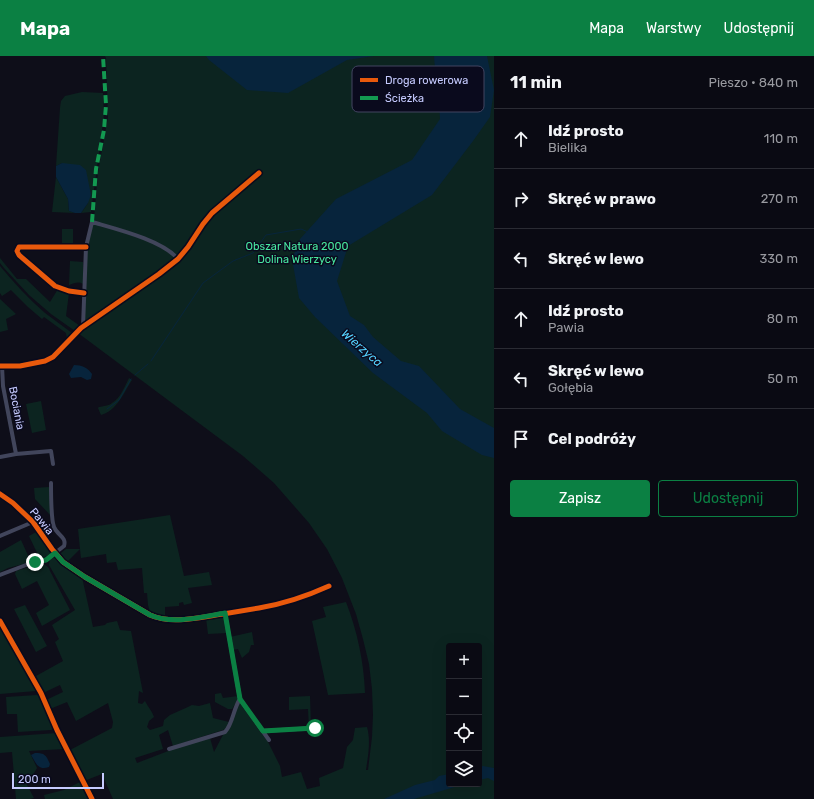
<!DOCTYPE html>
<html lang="pl">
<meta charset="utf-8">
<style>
:root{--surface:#0a0a13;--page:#181821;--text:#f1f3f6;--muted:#999aa0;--line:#2a2b33;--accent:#0b8043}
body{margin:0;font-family:Rubik,sans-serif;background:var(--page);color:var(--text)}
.controls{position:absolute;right:12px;bottom:12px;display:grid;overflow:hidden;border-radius:4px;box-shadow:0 4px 16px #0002}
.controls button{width:36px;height:36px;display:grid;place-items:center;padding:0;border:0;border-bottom:1px solid var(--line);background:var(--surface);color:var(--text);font:20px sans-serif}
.scale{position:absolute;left:12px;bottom:10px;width:92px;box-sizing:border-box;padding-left:4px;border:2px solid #c6cbff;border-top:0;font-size:11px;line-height:14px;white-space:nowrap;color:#c6cbff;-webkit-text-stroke:3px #0a0a1d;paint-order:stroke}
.stop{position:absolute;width:12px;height:12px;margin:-9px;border:3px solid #0b8043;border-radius:50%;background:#fff}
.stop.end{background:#0b8043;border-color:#fff;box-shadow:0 1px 4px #0008}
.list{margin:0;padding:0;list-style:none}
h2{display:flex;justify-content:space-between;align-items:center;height:52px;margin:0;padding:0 16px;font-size:17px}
h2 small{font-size:13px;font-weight:400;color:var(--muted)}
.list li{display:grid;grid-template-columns:26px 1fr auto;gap:12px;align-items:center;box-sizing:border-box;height:60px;padding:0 16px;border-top:1px solid var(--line)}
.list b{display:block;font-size:15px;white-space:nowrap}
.list p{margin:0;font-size:13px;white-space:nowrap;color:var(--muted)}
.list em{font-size:13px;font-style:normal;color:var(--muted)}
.actions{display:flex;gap:8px;padding:12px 16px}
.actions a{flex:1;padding:9px 0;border:1px solid var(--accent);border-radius:4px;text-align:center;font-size:14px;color:var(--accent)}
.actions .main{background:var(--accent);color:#fff}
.icon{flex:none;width:22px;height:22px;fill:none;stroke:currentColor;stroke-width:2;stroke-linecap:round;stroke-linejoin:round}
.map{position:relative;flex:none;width:494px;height:743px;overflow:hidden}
header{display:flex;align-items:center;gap:24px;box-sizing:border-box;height:56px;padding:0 20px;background:var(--accent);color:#fff}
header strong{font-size:19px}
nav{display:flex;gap:22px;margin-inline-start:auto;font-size:14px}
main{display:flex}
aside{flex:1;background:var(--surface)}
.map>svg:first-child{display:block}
.green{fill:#0c2420;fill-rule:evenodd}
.water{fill:#07243c}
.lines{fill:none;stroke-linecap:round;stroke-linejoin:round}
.stream{stroke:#07243c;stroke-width:1}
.minor{stroke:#41455b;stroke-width:4}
.quiet{stroke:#139951;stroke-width:4;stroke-dasharray:8 4;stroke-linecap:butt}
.cycleway-casing{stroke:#0a0a1d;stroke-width:8}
.cycleway{stroke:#e8590c;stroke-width:5}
.route{stroke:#0b8043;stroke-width:5}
.labels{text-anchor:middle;stroke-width:3;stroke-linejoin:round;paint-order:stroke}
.park-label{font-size:11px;fill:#48e9a1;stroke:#0a0a1d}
.street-label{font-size:11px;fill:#c6cbff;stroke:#0a0a1d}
.water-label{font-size:12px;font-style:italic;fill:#54d2ff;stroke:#0a0a1d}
.key{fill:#0a0a1d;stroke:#424461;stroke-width:1}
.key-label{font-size:11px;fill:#c6cbff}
</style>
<header>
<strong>Mapa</strong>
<nav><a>Mapa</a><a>Warstwy</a><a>Udostępnij</a></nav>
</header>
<main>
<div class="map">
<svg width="494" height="743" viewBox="0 0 494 743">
<rect width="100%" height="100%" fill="#0e0e19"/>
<path class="green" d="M105 0H494V743H113L102 718 84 725 70 694 112 672 113 666 108 647 76 665 67 646 50 653 46 644 63 636 60 629 43 637 37 625 38 624 36 620 63 605 55 586 59 583 52 569 75 554 49 509 50 504 55 501 82 521 93 571 105 569 107 567 117 565 120 574 131 575 143 637 139 635 138 647 142 648 145 645C148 651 152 655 154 661L149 665 147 671 150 674 163 670 164 664 170 659 188 651 192 649 199 650 210 647 213 662 229 666 239 646 265 680 280 710 282 721 301 716 307 733 320 730 319 722 343 712 347 691 353 684 355 672 367 671C371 685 368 700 366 714H368L372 681 373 659 372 633 369 608 363 583 356 558 342 522 327 493 309 467 274 427 243 400 78 277 81 274 88 188 94 163 98 116 108 61 106 2ZM449 590H479V728H449ZM226 673 214 696 210 682 176 692 137 707 135 702 163 693 159 679 168 674 173 690Z
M82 36 103 37 104 59 91 156 81 157 88 147 62 107 56 110 60 52 61 45 65 40Z
M56 121 68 143 69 155 75 157 52 156Z
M62 173H73V189H62Z
M0 202 17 223H26L50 246 58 233 69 237 66 260 80 270 75 275 51 258 29 239 4 212 0 207Z
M70 205 83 206V228C78 225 75 227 69 229Z
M0 210C14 227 29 243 45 257 54 264 63 270 72 277L67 283 66 277 44 261 42 263 28 251 11 234 2 240 0 237Z
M0 243 16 258 6 263 8 274 0 276Z
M129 322 132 324C124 336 117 355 101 359L98 352 99 351C103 350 109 350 112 347 120 343 125 330 129 322Z
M41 345 46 374 32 377 26 348Z
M49 431 51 460 35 443 34 432Z
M170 459 184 520 209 516 212 529 188 532 192 547 184 549 183 546 179 547V550L165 551V561H159L150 556 148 549 147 537H144L142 512 118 514 116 506 107 507 106 498 81 502 80 493 67 506 61 500V497L66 493H80L78 473Z
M38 475 51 494V498L40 503 29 480Z
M21 484 31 506 8 512 0 516V496Z
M42 507 48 511 70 554 42 570 36 557 49 549 37 525 22 533 15 518 16 515Z
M346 546C357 574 364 606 365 637L328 639 312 565 326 561 323 551Z
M25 549 47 590 36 596 14 553Z
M221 560 225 562 227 577 208 578 206 562Z
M0 567 37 632 36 635 0 638Z
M252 576 254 589H251L249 596 242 602 238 593 232 594 230 581Z
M221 637 223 642 238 640V644L232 653H228L215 646V638Z
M37 639 41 641 55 672 51 674 18 676 17 658H7L6 641Z
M310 640 311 671H309L308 653 289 654V641Z
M57 677 64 693 29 695 37 712 34 717 28 722 27 729 34 742 30 743H16L12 696 0 697V681Z
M80 726 90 743H45L44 739 64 734Z"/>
<path class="water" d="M206 0H374L347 4 288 37 247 34 209 4Z
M434 0H487L494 34 490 61 473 85 432 139 348 190 337 225 350 260 364 269 373 281 401 305 419 310 460 353 494 372V402L482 399 442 375 427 357 373 317 315 261 299 242 292 203 300 183 336 143 412 104 440 63 438 24 435 13Z
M62 107 80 109 86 114 91 139 88 147 81 157H75L69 155 68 143 56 121V110Z
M74 309C82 309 88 312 92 318L91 323 87 324 81 321 71 322 69 318Z
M35 697C45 697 46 699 50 708L49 711C38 715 36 707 31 699Z
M483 710 494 712V725L488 722 479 724V711Z
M449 718V728H465L414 743H384L415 729 435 724 439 720Z"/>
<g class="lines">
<path class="stream" d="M151 305 203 227 233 205 253 197 266 179 301 173 308 176
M135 319 148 308
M107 353 119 344 131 323"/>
<path class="minor" d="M84 237 69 235 55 230 19 199 17 195 19 191H86
M83 271 86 191 92 166C116 173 162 184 178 203
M0 310H20L45 305 53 301 81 272 159 218 178 203 188 191 203 168 212 157 259 117
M2 310 3 330 16 398
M0 401 16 398 51 395 53 408
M0 438 13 447 33 466 52 493 63 506 85 521 150 559C172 569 200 561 223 558 235 556 247 554 259 552 283 548 307 540 329 530
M0 480 33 466
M0 519 26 509 46 504 64 490C67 481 57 479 54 471 51 463 51 437 51 427
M225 557 240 643 269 684
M0 565 41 637 57 674 92 743
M263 675 315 672
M169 693 225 676C233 668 233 653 240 643"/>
<path class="quiet" d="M92 166 96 113 104 74 106 49 103 0"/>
<g class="cycleway-casing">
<path id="cycleway" d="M84 237 69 235 55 230 19 199 17 195 19 191H86
M0 310H20L45 305 53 301 81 272 159 218 178 203 188 191 203 168 212 157 259 117
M0 438 13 447 33 466 52 493 63 506 85 521 150 559C172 569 200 561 223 558 235 556 247 554 259 552 283 548 307 540 329 530
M0 565 41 637 57 674 92 743"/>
</g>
<use href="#cycleway" class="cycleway"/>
</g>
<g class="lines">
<path class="route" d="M35 506 46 504 55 497 63 506 85 521 150 559C173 569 201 561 225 557L240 643 263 675 315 672"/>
</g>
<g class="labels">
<g class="park-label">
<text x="297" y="194">Obszar Natura 2000<tspan x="297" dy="13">Dolina Wierzycy</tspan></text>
</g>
<g class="street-label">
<text transform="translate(17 352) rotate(79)" y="4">Bociania</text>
<text transform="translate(42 465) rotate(51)" y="4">Pawia</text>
</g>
<g class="water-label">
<text transform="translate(362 292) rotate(41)" y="4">Wierzyca</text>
</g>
</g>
<rect x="352" y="10" width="132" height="46" rx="6" class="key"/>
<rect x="360" y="22" width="18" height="4" fill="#e8590c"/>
<rect x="360" y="40" width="18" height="4" fill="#139951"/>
<g class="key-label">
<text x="385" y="28">Droga rowerowa</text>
<text x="385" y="46">Ścieżka</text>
</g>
</svg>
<div class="controls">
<button>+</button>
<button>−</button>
<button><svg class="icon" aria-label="locate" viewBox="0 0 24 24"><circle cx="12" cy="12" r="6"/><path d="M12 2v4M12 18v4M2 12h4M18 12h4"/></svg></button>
<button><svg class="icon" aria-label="layers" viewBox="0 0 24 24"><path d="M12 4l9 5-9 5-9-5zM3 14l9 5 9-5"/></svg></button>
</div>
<div class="scale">200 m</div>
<div class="stop" style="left:315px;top:672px"></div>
<div class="stop end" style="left:35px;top:506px"></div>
</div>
<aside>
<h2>11 min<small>Pieszo · 840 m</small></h2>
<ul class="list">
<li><svg class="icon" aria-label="ahead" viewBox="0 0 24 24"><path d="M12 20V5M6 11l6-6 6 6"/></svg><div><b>Idź prosto</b><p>Bielika</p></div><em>110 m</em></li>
<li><svg class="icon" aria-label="right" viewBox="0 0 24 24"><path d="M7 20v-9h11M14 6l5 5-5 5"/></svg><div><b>Skręć w prawo</b></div><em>270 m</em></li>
<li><svg class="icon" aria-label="left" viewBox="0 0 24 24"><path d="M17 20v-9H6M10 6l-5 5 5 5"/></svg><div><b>Skręć w lewo</b></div><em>330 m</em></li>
<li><svg class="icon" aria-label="ahead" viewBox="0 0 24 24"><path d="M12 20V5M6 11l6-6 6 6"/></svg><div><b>Idź prosto</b><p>Pawia</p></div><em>80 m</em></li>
<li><svg class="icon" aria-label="left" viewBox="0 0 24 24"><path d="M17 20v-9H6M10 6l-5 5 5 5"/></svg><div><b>Skręć w lewo</b><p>Gołębia</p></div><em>50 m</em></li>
<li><svg class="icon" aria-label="arrive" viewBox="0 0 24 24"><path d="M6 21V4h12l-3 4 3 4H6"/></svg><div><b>Cel podróży</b></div></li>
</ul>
<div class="actions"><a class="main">Zapisz</a><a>Udostępnij</a></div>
</aside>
</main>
